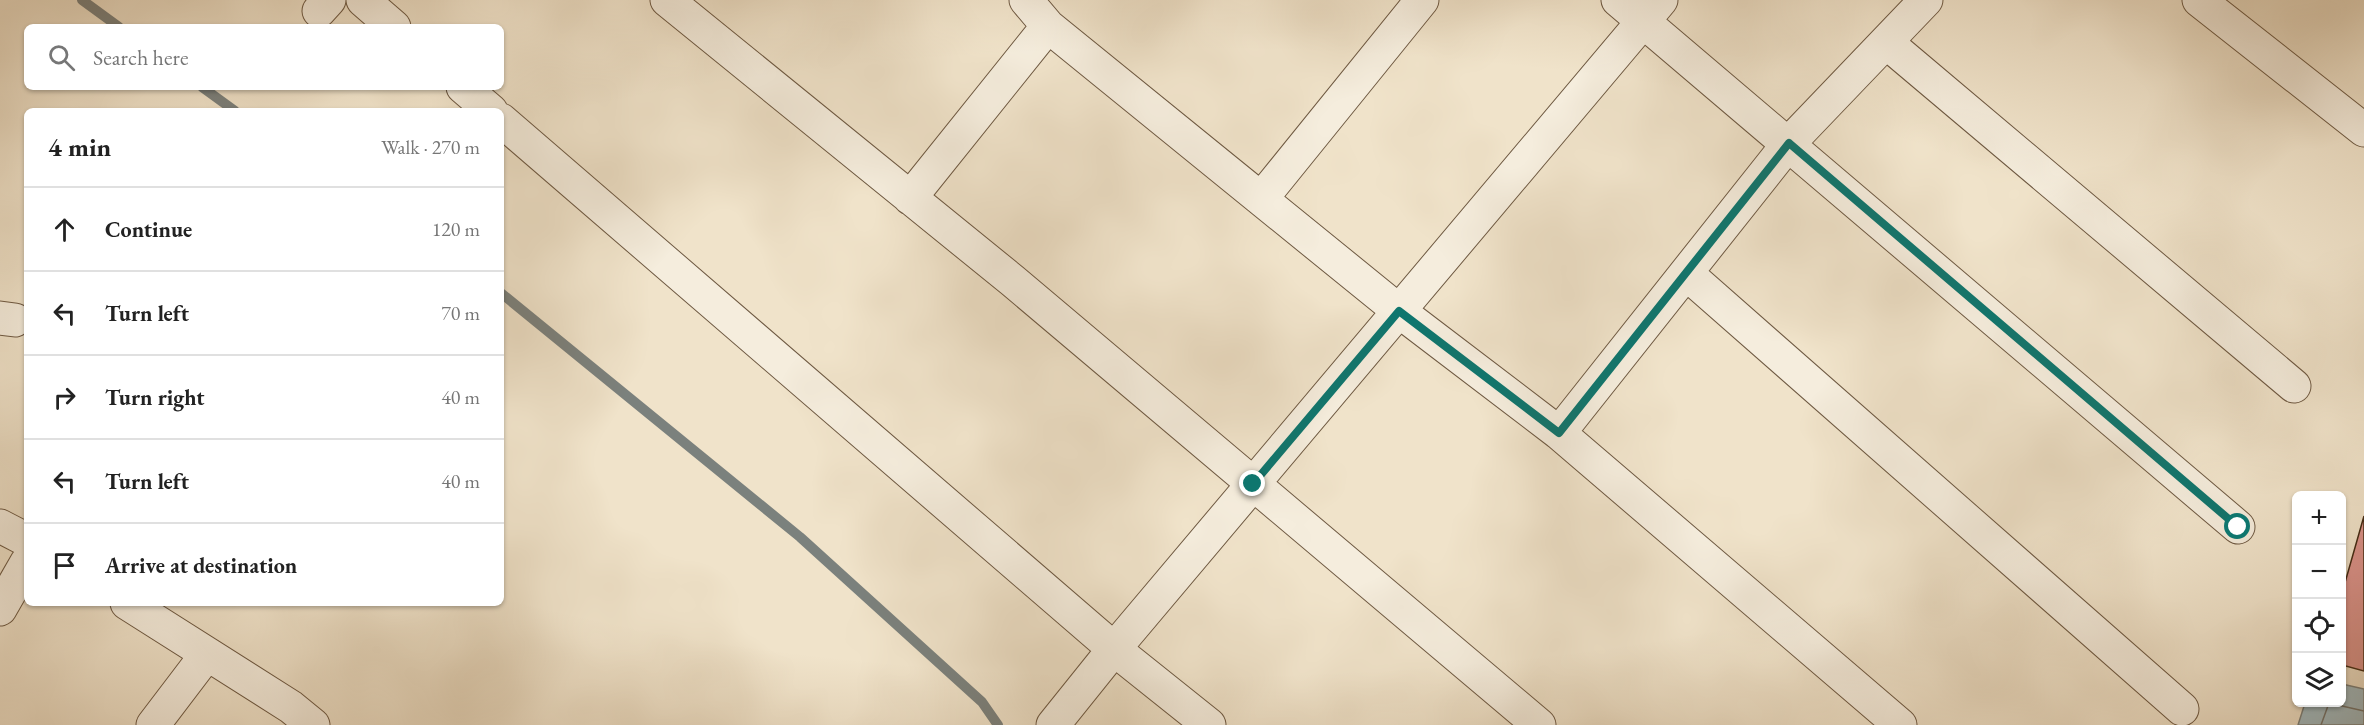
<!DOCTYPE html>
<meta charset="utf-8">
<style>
:root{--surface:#fff;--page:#f6f6f6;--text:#222;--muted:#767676;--line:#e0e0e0}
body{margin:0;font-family:"EB Garamond",serif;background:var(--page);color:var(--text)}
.controls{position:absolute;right:18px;bottom:18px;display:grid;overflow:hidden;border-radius:9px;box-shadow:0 2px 4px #0004}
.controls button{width:54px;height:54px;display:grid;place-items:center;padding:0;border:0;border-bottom:2px solid var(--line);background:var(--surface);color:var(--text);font:30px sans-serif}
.stop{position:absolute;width:18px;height:18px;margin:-14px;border:4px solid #0f766e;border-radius:50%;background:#fff}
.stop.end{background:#0f766e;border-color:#fff;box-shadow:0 2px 6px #0008}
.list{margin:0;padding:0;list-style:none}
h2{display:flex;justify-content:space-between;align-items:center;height:78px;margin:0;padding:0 24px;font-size:26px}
h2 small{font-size:20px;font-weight:400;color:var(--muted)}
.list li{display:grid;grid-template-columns:39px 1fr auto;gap:18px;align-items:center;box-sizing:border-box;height:84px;padding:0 24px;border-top:2px solid var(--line)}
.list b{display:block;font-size:22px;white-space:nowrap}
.list em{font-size:20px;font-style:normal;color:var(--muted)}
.icon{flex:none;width:33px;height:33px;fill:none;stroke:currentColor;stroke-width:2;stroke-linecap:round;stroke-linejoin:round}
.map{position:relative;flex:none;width:2364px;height:725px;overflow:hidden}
.search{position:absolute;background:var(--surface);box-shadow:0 2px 4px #0004;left:24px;top:24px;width:480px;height:66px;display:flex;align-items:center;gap:15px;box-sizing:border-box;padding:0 21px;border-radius:9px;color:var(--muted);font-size:22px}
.panel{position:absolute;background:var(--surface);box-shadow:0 2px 4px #0004;left:24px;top:108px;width:480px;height:498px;border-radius:9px}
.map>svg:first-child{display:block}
.water{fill:#a1bbc2;stroke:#7b817d;stroke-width:1.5}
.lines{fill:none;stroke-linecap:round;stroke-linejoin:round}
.shore{stroke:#72736c;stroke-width:1.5}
.stream{stroke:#7b817d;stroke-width:10}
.building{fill:#da928b;stroke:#432b15;stroke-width:1.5}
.minor-casing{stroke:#6e5942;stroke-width:35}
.minor{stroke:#f5eddd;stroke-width:33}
.route{stroke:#0f766e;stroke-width:8}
</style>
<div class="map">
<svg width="2364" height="725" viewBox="0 0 2364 725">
<rect width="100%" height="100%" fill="#f0e3ca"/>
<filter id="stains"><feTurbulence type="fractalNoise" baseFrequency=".00333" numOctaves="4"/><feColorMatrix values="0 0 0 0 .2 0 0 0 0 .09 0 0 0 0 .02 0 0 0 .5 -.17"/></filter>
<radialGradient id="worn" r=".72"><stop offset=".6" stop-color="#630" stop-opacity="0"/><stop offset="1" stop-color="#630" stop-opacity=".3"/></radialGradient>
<path class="water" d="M2342 684 2364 689V725H2298L2305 703 2342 702Z"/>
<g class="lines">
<path class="shore" d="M2321 725 2329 703 2364 711"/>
<path class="stream" d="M82 0 119 27
M202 87 235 111
M501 293 800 537 982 702 998 725"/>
</g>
<path class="building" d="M2364 516V671L2342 665V593Z"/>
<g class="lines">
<g class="minor-casing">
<path id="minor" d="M363 0 394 27
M667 0 1013 281 1539 725
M1026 0 1048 26 1399 311 1559 433 1900 725
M1618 0 2238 527
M2199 0 2364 130
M319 11 329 0
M1886 42 2294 386
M463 87 491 111
M501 120 1114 649 1209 725
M910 198 1048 26
M1261 199 1422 0
M1686 273 2182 709
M0 318 15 320
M1559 433 1789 143 1926 0
M0 526 27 540
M127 603 291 707 313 725
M0 609 27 562
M153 725 207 654
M1053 725 1114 649 1661 0"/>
</g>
<use href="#minor" class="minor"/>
</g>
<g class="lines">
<path class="route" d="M1253 484 1399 311 1559 433 1789 143 2238 527"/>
</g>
<rect width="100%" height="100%" filter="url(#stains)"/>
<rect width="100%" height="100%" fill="url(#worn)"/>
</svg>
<div class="controls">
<button>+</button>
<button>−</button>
<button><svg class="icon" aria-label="locate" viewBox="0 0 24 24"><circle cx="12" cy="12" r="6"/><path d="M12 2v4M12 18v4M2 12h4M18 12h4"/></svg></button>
<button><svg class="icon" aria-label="layers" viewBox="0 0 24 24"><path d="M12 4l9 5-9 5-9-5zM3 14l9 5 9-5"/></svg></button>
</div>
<div class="stop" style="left:2238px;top:527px"></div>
<div class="stop end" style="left:1253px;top:484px"></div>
<div class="search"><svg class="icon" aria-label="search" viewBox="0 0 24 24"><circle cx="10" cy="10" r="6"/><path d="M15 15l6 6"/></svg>Search here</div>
<section class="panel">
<h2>4 min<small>Walk · 270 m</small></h2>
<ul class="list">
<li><svg class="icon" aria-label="ahead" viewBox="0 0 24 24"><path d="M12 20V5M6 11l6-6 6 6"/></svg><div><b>Continue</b></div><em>120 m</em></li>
<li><svg class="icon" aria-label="left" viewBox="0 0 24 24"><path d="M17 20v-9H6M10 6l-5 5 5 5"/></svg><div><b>Turn left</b></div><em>70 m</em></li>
<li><svg class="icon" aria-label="right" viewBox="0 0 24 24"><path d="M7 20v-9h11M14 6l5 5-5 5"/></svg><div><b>Turn right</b></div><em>40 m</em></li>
<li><svg class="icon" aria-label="left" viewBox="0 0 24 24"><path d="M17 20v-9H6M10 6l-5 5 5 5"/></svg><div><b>Turn left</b></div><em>40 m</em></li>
<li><svg class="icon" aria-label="arrive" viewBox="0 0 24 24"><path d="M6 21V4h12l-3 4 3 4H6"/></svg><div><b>Arrive at destination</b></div></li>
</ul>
</section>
</div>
